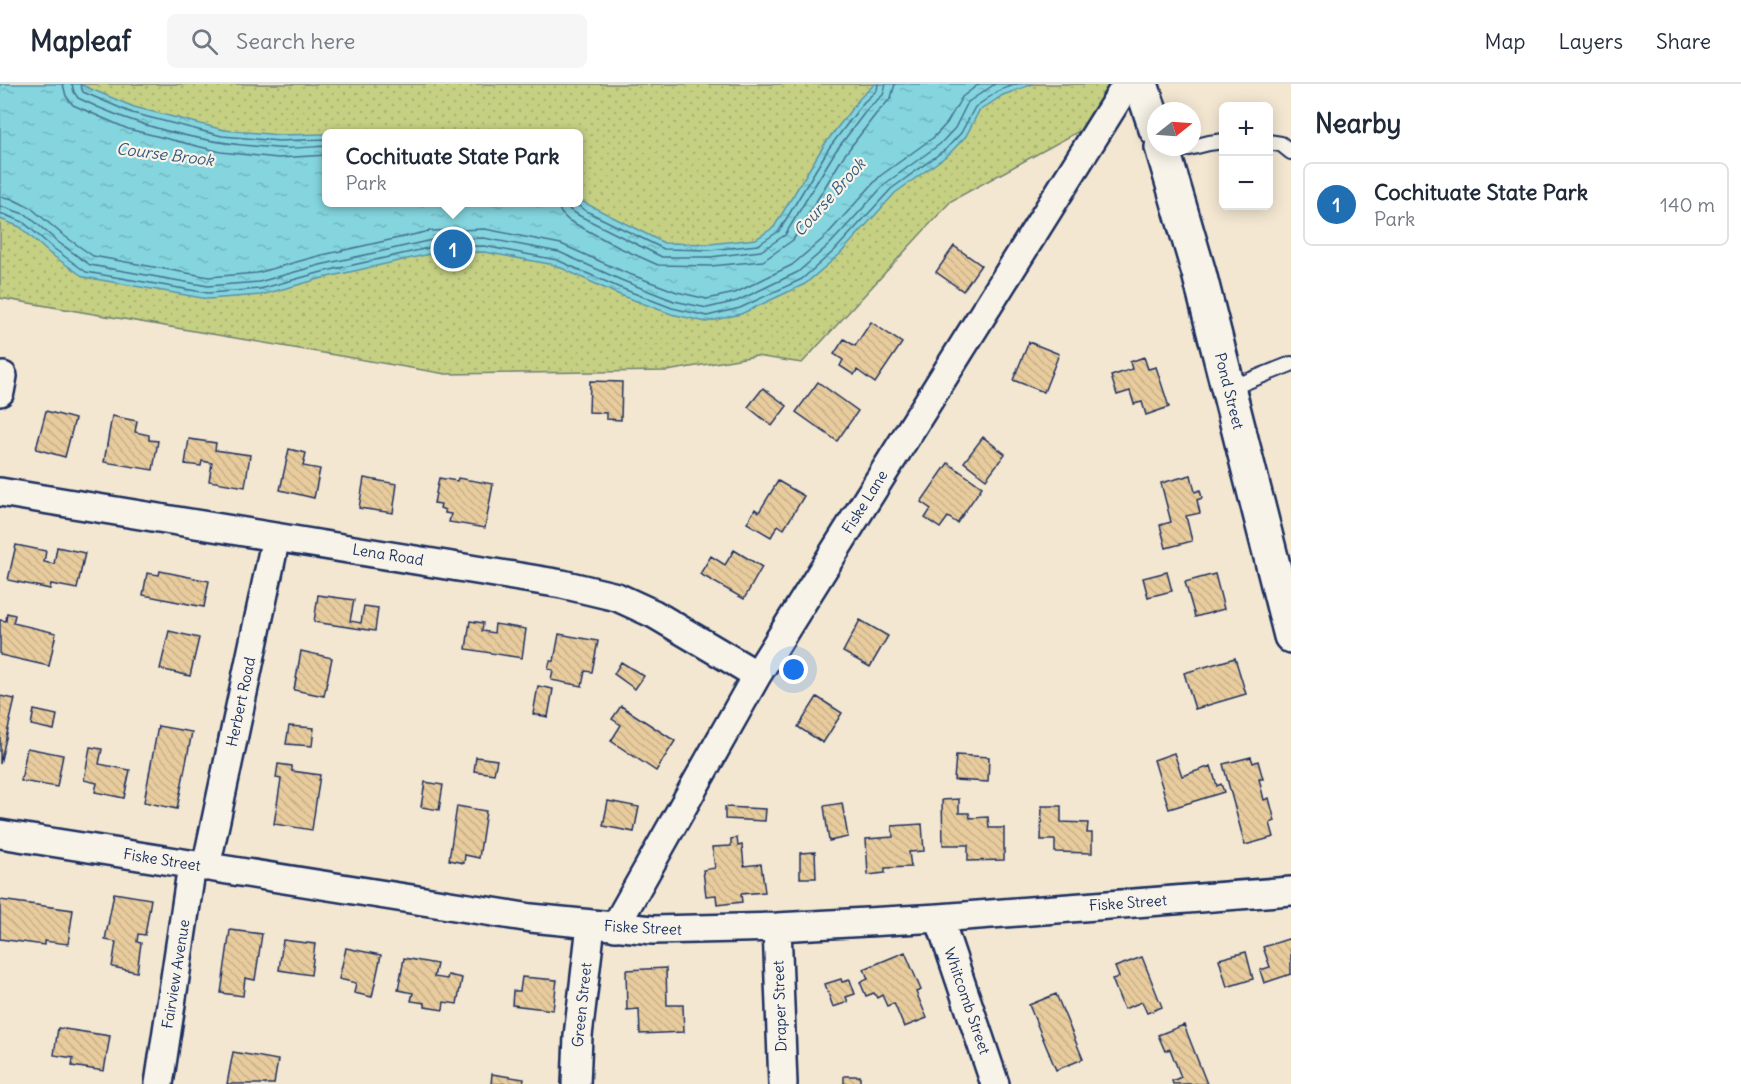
<!DOCTYPE html>
<meta charset="utf-8">
<style>
:root{--surface:#fff;--page:#f6f6f7;--text:#1f2937;--muted:#747a83;--line:#e0e1e3;--accent:#1f6fb2}
body{margin:0;font-family:Delius,sans-serif;background:var(--page);color:var(--text)}
.controls{position:absolute;right:18px;top:18px;display:grid;overflow:hidden;border-radius:9px;box-shadow:0 3px 15px #0003}
.controls button{width:54px;height:54px;display:grid;place-items:center;padding:0;border:0;border-bottom:2px solid var(--line);background:var(--surface);color:var(--text);font:30px sans-serif}
.compass{position:absolute;left:1147px;top:18px;width:54px;height:54px;border-radius:50%;background:var(--surface);box-shadow:0 3px 15px #0003;rotate:73deg}
.you{position:absolute;left:794px;top:586px;width:21px;height:21px;margin:-15px;border:4px solid #fff;border-radius:50%;background:#1a73e8;box-shadow:0 0 0 9px #1a73e833}
.badge{display:grid;place-items:center;width:39px;height:39px;border-radius:50%;background:var(--accent);color:#fff;font-size:20px;font-weight:700}
.pin{position:absolute;translate:-50% -50%;border:3px solid #fff;box-shadow:0 2px 6px #0006}
.popup{position:absolute;left:322px;top:45px;width:261px;height:78px;box-sizing:border-box;display:grid;place-content:center;border-radius:9px;background:var(--surface);filter:drop-shadow(0 2px 4px #0005);font-size:20px;white-space:nowrap;color:var(--muted)}
.popup b{font-size:22px;color:var(--text)}
.popup::after{content:'';position:absolute;left:50%;top:100%;margin-left:-12px;border:12px solid transparent;border-top-color:var(--surface)}
.list{margin:0;padding:0;list-style:none}
h2{display:flex;justify-content:space-between;align-items:center;height:78px;margin:0;padding:0 24px;font-size:26px}
h2 small{font-size:20px;font-weight:400;color:var(--muted)}
.list li{display:grid;grid-template-columns:39px 1fr auto;gap:18px;align-items:center;box-sizing:border-box;height:84px;margin:0 12px 12px;padding:0 12px;border:2px solid var(--line);border-radius:9px}
.list b{display:block;font-size:22px;white-space:nowrap}
.list p{margin:0;font-size:20px;white-space:nowrap;color:var(--muted)}
.list em{font-size:20px;font-style:normal;color:var(--muted)}
.icon{flex:none;width:33px;height:33px;fill:none;stroke:currentColor;stroke-width:2;stroke-linecap:round;stroke-linejoin:round}
.map{position:relative;flex:none;width:1291px;height:1000px;overflow:hidden}
header{display:flex;align-items:center;gap:36px;box-sizing:border-box;height:84px;padding:0 30px;background:var(--surface);border-bottom:2px solid var(--line)}
header strong{font-size:28px}
nav{display:flex;gap:33px;margin-inline-start:auto;font-size:21px}
.search{width:420px;height:54px;background:var(--page);display:flex;align-items:center;gap:15px;box-sizing:border-box;padding:0 21px;border-radius:9px;color:var(--muted);font-size:22px}
main{display:flex}
aside{flex:1;background:var(--surface)}
.map>svg:first-child{display:block}
.green{fill:url(#green-dots);stroke:#708070;stroke-width:1.5;fill-rule:evenodd}
.water{fill:url(#water-ripples);stroke:#5a93ab;stroke-width:1.5}
.lines{fill:none;stroke-linecap:round;stroke-linejoin:round}
.shore{stroke:#457191;stroke-width:1.5}
.building{fill:url(#building-back-hatch);stroke:#1b2f5e;stroke-width:1.5}
.service-casing{stroke:#1b2f5e;stroke-width:18}
.minor-casing{stroke:#1b2f5e;stroke-width:32}
.tertiary-casing{stroke:#1b2f5e;stroke-width:38}
.service{stroke:#f7f3e8;stroke-width:14}
.minor{stroke:#f7f3e8;stroke-width:27}
.tertiary{stroke:#f7f3e8;stroke-width:33}
.labels{text-anchor:middle;stroke-width:4.5;stroke-linejoin:round;paint-order:stroke}
.street-label{font-size:15px;fill:#1b2f5e;stroke:#f7f3e8}
.water-label{font-size:16px;font-style:italic;fill:#35587e;stroke:#f7f3e8}
</style>
<header>
<strong>Mapleaf</strong>
<div class="search"><svg class="icon" aria-label="search" viewBox="0 0 24 24"><circle cx="10" cy="10" r="6"/><path d="M15 15l6 6"/></svg>Search here</div>
<nav><a>Map</a><a>Layers</a><a>Share</a></nav>
</header>
<main>
<div class="map">
<svg width="1291" height="1000" viewBox="0 0 1291 1000">
<defs>
<pattern id="green-dots" width="8" height="8" patternUnits="userSpaceOnUse" patternTransform="scale(1.5)"><rect width="8" height="8" fill="#c5d083"/><path d="M2 2h.1M6 6h.1" fill="none" stroke="#a9b374" stroke-width="1.8" stroke-linecap="round"/></pattern>
<pattern id="water-ripples" width="26" height="14" patternUnits="userSpaceOnUse" patternTransform="scale(1.5)"><rect width="26" height="14" fill="#84d5de"/><path d="M2 4q2-2 4 0t4 0M15 11q2-2 4 0t4 0" fill="none" stroke="#71b7c1"/></pattern>
<pattern id="building-back-hatch" width="6" height="6" patternUnits="userSpaceOnUse" patternTransform="scale(1.5)"><rect width="6" height="6" fill="#e9cc9d"/><path d="M-1 5l2 2M0 0l6 6M5-1l2 2" fill="none" stroke="#c7b08a"/></pattern>
</defs>
<rect width="100%" height="100%" fill="#f3e7d2"/>
<filter id="ink" filterUnits="userSpaceOnUse"><feTurbulence type="fractalNoise" baseFrequency=".0167" numOctaves="2"/><feDisplacementMap in="SourceGraphic" scale="12" xChannelSelector="R" yChannelSelector="G"/><feConvolveMatrix kernelMatrix="1 2 1 2 8 2 1 2 1" color-interpolation-filters="sRGB"/></filter>
<g filter="url(#ink)">
<path class="green" d="M0 0H1127L1109 31 951 117 802 279 756 272 667 287 446 290 0 214ZM327 50H579V118H327Z"/>
<path class="water" d="M0 0H79L134 23 224 46 279 51 373 49 327 50V118H579V116L664 159 710 160 756 155 774 143 824 61 860 14 875 0H1033L1003 11 979 27 966 52 949 70 895 109 840 170 805 200 741 230 706 238 671 230 615 209 555 181 484 168 434 169 323 194 261 211 208 215 84 193 49 169 20 143 0 135Z"/>
<g class="lines">
<path class="shore" d="M63 0 66 12 73 21 128 45 221 68 278 74 327 71
M72 0 74 8 78 14C139 44 208 60 276 64 293 65 310 63 327 62
M80 0 83 8 132 29 222 52 279 57 327 55
M0 113 10 114 31 124 63 151 93 172 209 193 257 189 318 172 430 147 485 145 561 160 624 188 677 208 707 215 735 209 792 181 824 154 880 92 934 53 947 39 962 13 979 0
M557 118 561 129 568 136 618 163 658 181 711 182 763 177 793 156 843 73 876 30 891 14 895 0
M566 118 570 126 580 132 662 173H710L761 167 785 151 835 68 869 23 883 11 886 0
M574 118 584 126 664 165 710 166 758 161 779 147 829 64 864 18 877 6 878 0
M0 122 27 131 58 158 90 181 208 202 259 198 320 181 432 156 484 154 559 168 621 196 674 217 707 224 737 217 798 188 830 160 886 99 940 60 955 44 968 18 995 0
M0 129 23 138 53 164 86 188 208 209 260 205 322 188 433 163 484 162 557 176 618 203 672 224 707 232 740 224 802 195 835 166 891 105 946 65 961 49 975 23 1000 6 1017 0"/>
</g>
<path class="building" d="M954 162 981 181 963 207 936 188Z
M871 238 902 259 875 299 857 286 854 291 840 282 843 276 834 270 844 255 855 262Z
M1029 258 1059 270 1044 308 1013 296Z
M1144 273 1148 285 1156 283 1169 323 1146 331 1142 318 1134 320 1130 307 1117 311 1111 292 1132 285 1130 278Z
M590 297 622 298 621 336 606 335V329L589 328Z
M818 298 858 327 837 357 796 328Z
M763 304 787 322 772 342 748 323Z
M46 327 75 335 65 373 36 365Z
M112 332 137 337 135 348 149 351V356L158 357 153 386 104 378Z
M983 353 1005 370 986 395 964 378Z
M189 355 216 359 215 366 250 371 245 403 209 397 212 379 202 377 201 382 185 380Z
M289 365 306 369 303 382 320 385 314 414 280 406Z
M948 379 982 403 957 439 948 433 940 444 925 434 931 425 921 418Z
M1191 391 1195 408 1200 406 1202 414 1197 416 1200 429 1186 432 1192 457 1166 464 1160 441 1171 438 1161 399Z
M364 394 397 400 393 429 359 424Z
M439 394 457 397 458 394 493 400 485 444 449 438 451 430 445 429V426L440 424 441 420 434 419Z
M778 397 804 412 784 445 778 441 771 453 747 439 755 425 759 428Z
M16 461 46 467 44 478 54 480 57 463 85 469 77 505 51 500 50 505 8 496Z
M734 466 762 483 744 515 700 490 711 472 725 481Z
M160 487 209 497 204 523 143 511 147 489 159 491Z
M1167 488 1172 507 1148 513 1143 494Z
M1215 490 1224 525 1195 533 1185 498Z
M318 511 354 516 350 537 361 539 364 522 378 524 375 547 314 538Z
M7 529 15 531 13 539 56 549 49 582 0 571V536L6 537Z
M860 536 888 552 870 583 843 568Z
M470 537 483 539 482 547 494 549 495 540 526 545 522 574 466 565Z
M169 547 199 554 190 592 160 585Z
M559 550 598 557 592 588 585 587 582 602 551 596 553 586 548 585 550 577H554Z
M301 567 332 574 324 612 294 606Z
M1235 574 1246 610 1195 625 1184 589Z
M621 578 644 592 635 605 614 590Z
M538 602 553 605 548 633 533 630Z
M0 612 15 615 0 680Z
M817 613 842 629 823 659 798 643Z
M621 622 675 657 656 687 611 657 621 641 612 635Z
M34 626 57 631 54 646 31 641Z
M158 642 192 648 177 725 144 718Z
M289 642 314 644 312 662 286 660Z
M90 663 102 665 99 680 130 686 124 714 95 708 97 699 84 696Z
M27 664 63 671 57 703 21 697Z
M1174 669 1182 692 1211 682 1217 702 1221 700 1224 708 1169 725 1154 676Z
M956 671 989 673 988 698 954 696Z
M476 673 497 676 494 690 474 687Z
M1251 673 1253 679 1258 677 1263 695H1259L1264 716 1269 714 1275 737 1270 739 1274 753 1245 761 1223 680Z
M278 680 292 682V687L320 691 312 746 274 740 281 695 276 694Z
M425 698 443 701 439 726 421 723Z
M959 715V729H969L970 734 988 733 989 744H1004V776L968 777V761H943L942 716Z
M608 717 639 723 634 748 603 742Z
M842 719 848 753 829 757 824 722Z
M457 722 486 727 479 774 465 771 464 779 449 776Z
M1042 722H1061V738L1088 739 1087 749H1092V769L1055 768V756H1041Z
M725 723 766 725 765 737 725 735Z
M922 740 924 767 909 768 911 783 885 784V789L868 791 866 755 893 753 892 742Z
M737 754 738 762 742 761 744 782 761 780 765 808 741 810 742 818 717 821 716 811 706 812 703 786 715 784 712 763 731 762V755Z
M815 768 816 794H800V769Z
M114 809 151 815 145 851 138 850 137 858 141 859 137 888 112 883 116 858 105 856Z
M0 816 73 826 68 860 44 857V861L0 855Z
M230 846 262 850 255 896 245 894 243 912 221 909Z
M1291 854V890L1264 899 1260 886 1270 883 1263 863Z
M283 856 315 860 311 891 279 886Z
M346 864 381 871 372 913 354 909 356 899 339 895Z
M905 868 921 906 916 908 927 934 904 943 894 919 887 922 882 911 877 914 874 909 866 912 860 898 868 895 864 885Z
M1246 868 1253 895 1227 903 1219 875Z
M1142 873 1162 923 1147 929 1142 918 1124 925 1112 895 1119 893 1115 883Z
M404 874 437 880 434 893 447 895 448 891 462 894 457 920 444 918 443 926 425 923V919L411 917 413 909 398 906Z
M666 884 667 921H683L684 948 640 950 639 925 627 926 626 886Z
M522 893 557 896 553 926 512 921 513 907H520Z
M841 895 842 898 850 896 855 910 846 913 848 918 833 923 825 900Z
M1056 910 1083 975 1056 986 1029 921Z
M1184 941 1207 1000H1173L1172 997 1181 993 1170 965 1165 967 1158 951Z
M58 944 110 952 104 987 72 982 73 974 54 971Z
M233 968 278 976 274 1000H227Z
M492 990 524 995 523 1000H491Z
M844 992H860V1000H844Z"/>
<g class="lines">
<g class="service-casing">
<path id="service" d="M1268 58 1281 60 1291 68
M1165 70 1209 59 1224 57
M1228 305 1291 280"/>
</g>
<g class="minor-casing">
<path id="minor" d="M0 308 3 292
M0 408 562 500 617 513 654 530 757 591
M0 750 531 834 653 846 777 843 939 834 1291 807
M206 783 276 453
M939 834 995 1000
M615 843 757 591 1127 0
M777 843 783 1000
M159 1000 192 781
M576 1000 578 952 591 841"/>
</g>
<g class="tertiary-casing">
<path id="tertiary" d="M1141 0 1156 45
M1162 63 1199 189 1291 552"/>
</g>
<use href="#service" class="service"/>
<use href="#minor" class="minor"/>
<use href="#tertiary" class="tertiary"/>
</g>
</g>
<g class="labels">
<g class="street-label">
<text transform="translate(1229 307) rotate(76)" y="5">Pond Street</text>
<text transform="translate(865 418) rotate(-58)" y="5">Fiske Lane</text>
<text transform="translate(388 471) rotate(9)" y="5">Lena Road</text>
<text transform="translate(241 618) rotate(-78)" y="5">Herbert Road</text>
<text transform="translate(162 776) rotate(9)" y="5">Fiske Street</text>
<text transform="translate(1128 819) rotate(-4)" y="5">Fiske Street</text>
<text transform="translate(643 844) rotate(3)" y="5">Fiske Street</text>
<text transform="translate(176 890) rotate(-81)" y="5">Fairview Avenue</text>
<text transform="translate(967 917) rotate(71)" y="5">Whitcomb Street</text>
<text transform="translate(582 921) rotate(-84)" y="5">Green Street</text>
<text transform="translate(780 922) rotate(-92)" y="5">Draper Street</text>
</g>
<g class="water-label">
<text transform="translate(165 70) rotate(7)" y="6">Course Brook</text>
<text transform="translate(829 113) rotate(-48)" y="6">Course Brook</text>
</g>
</g>
</svg>
<div class="controls">
<button>+</button>
<button>−</button>
</div>
<svg class="compass" viewBox="-18 -18 36 36"><path d="M0-13l5 13h-10z" fill="#e53935"/><path d="M0 13l5-13h-10z" fill="#747a83"/></svg>
<div class="you"></div>
<div class="pin badge" style="left:453px;top:165px">1</div>
<div class="popup"><b>Cochituate State Park</b>Park</div>
</div>
<aside>
<h2>Nearby<small></small></h2>
<ul class="list">
<li><span class="badge">1</span><div><b>Cochituate State Park</b><p>Park</p></div><em>140 m</em></li>
</ul>
</aside>
</main>
